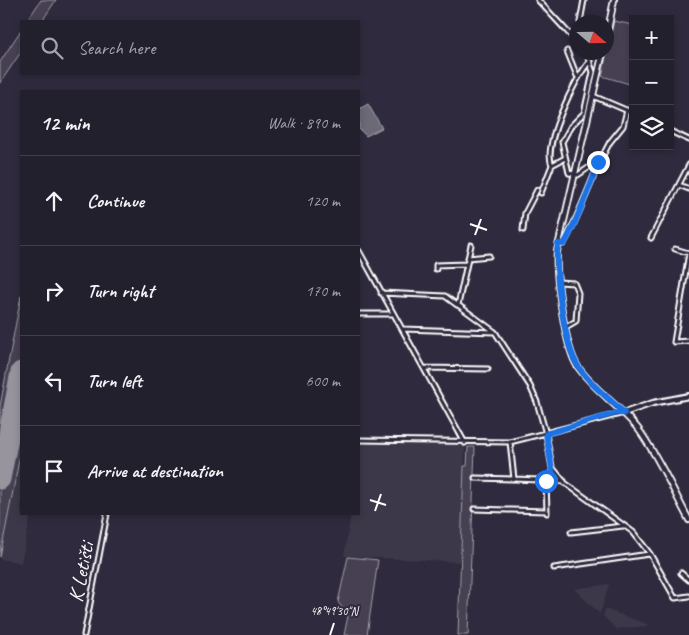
<!DOCTYPE html>
<meta charset="utf-8">
<style>
:root{--surface:#23202e;--page:#2f2d3a;--text:#f1f3f6;--muted:#a3a3aa;--line:#403e4a}
body{margin:0;font-family:Caveat,sans-serif;background:var(--page);color:var(--text)}
.controls{position:absolute;right:15px;top:15px;display:grid;overflow:hidden;border-radius:0px;box-shadow:0 2px 8px #0003}
.controls button{width:45px;height:45px;display:grid;place-items:center;padding:0;border:0;border-bottom:1px solid var(--line);background:var(--surface);color:var(--text);font:25px sans-serif}
.compass{position:absolute;left:569px;top:15px;width:45px;height:45px;border-radius:50%;background:var(--surface);box-shadow:0 2px 8px #0003;rotate:110deg}
.stop{position:absolute;width:15px;height:15px;margin:-11px;border:4px solid #1a73e8;border-radius:50%;background:#fff}
.stop.end{background:#1a73e8;border-color:#fff;box-shadow:0 1px 5px #0008}
.list{margin:0;padding:0;list-style:none}
h2{display:flex;justify-content:space-between;align-items:center;height:65px;margin:0;padding:0 20px;font-size:21px}
h2 small{font-size:16px;font-weight:400;color:var(--muted)}
.list li{display:grid;grid-template-columns:32px 1fr auto;gap:15px;align-items:center;box-sizing:border-box;height:90px;padding:0 20px;border-top:1px solid var(--line)}
.list b{display:block;font-size:19px;white-space:nowrap}
.list em{font-size:16px;font-style:normal;color:var(--muted)}
.icon{flex:none;width:28px;height:28px;fill:none;stroke:currentColor;stroke-width:2;stroke-linecap:round;stroke-linejoin:round}
.map{position:relative;flex:none;width:689px;height:635px;overflow:hidden}
.search{position:absolute;background:var(--surface);box-shadow:0 2px 8px #0003;left:20px;top:20px;width:340px;height:55px;display:flex;align-items:center;gap:12px;box-sizing:border-box;padding:0 18px;border-radius:0px;color:var(--muted);font-size:19px}
.panel{position:absolute;background:var(--surface);box-shadow:0 2px 8px #0003;left:20px;top:90px;width:340px;height:425px;border-radius:0px}
.map>svg:first-child{display:block}
.built{fill:#3c3749}
.green{fill:#464152;stroke:#a2a0a8}
.water{fill:#6d6a77;stroke:#a7a6ad}
.lines{fill:none;stroke-linecap:round;stroke-linejoin:round}
.runway{stroke:#97949e;stroke-width:21}
.minor-casing{stroke:#fff;stroke-width:7}
.tertiary-casing{stroke:#fff;stroke-width:8}
.secondary-casing{stroke:#fff;stroke-width:8}
.minor{stroke:#2f2a3d;stroke-width:3}
.tertiary{stroke:#2f2a3d;stroke-width:4}
.secondary{stroke:#2f2a3d;stroke-width:4.5}
.route{stroke:#1a73e8;stroke-width:6}
.ticks{fill:none;stroke:#fff;stroke-width:2}
.labels{text-anchor:middle;stroke-width:4;stroke-linejoin:round;paint-order:stroke}
.street-label{font-size:21px;fill:#fff;stroke:#2f2a3d}
.ticks-label{font-size:12px;text-anchor:middle;fill:#fff;stroke:#2f2a3d;stroke-width:4;stroke-linejoin:round;paint-order:stroke}
</style>
<div class="map">
<svg width="689" height="635" viewBox="0 0 689 635">
<rect width="100%" height="100%" fill="#2f2a3d"/>
<filter id="ink" filterUnits="userSpaceOnUse"><feTurbulence type="fractalNoise" baseFrequency=".02" numOctaves="2"/><feDisplacementMap in="SourceGraphic" scale="10" xChannelSelector="R" yChannelSelector="G"/><feConvolveMatrix kernelMatrix="1 2 1 2 8 2 1 2 1" color-interpolation-filters="sRGB"/></filter>
<g filter="url(#ink)">
<path class="built" d="M21 294V514H31L21 563 0 559V404Z
M359 442 465 445 460 562 344 556 351 514H359Z
M609 584 600 614 574 589Z
M605 609 647 624V626L616 629 603 616Z"/>
<path class="green" d="M41 0H56L42 21H27Z
M614 21 633 25V85L602 76Z
M21 30V52L0 83V62Z
M21 296V450L0 557V406Z
M468 447H475L468 635H458L464 466H467Z
M348 557 378 560 367 635H344L348 616 338 602Z"/>
<path class="water" d="M368 104 382 128 366 136 359 129V109Z"/>
<g class="lines">
<path class="runway" d="M0 479 21 372"/>
<g class="minor-casing">
<path id="minor" d="M538 0 576 41
M580 22 584 0
M567 51 577 76
M586 52 593 72 584 113 571 126 562 142 569 173 578 175 601 159 610 142 623 126 627 110
M593 96 633 113
M670 131 689 140
M565 158 552 165C542 145 576 76 590 61
M679 185 689 189
M541 193 552 165
M523 230 525 213 537 190
M651 238 689 165
M558 244H563C568 239 597 171 598 163
M471 245 458 305 495 332 530 386 537 402 546 434 552 467 565 483 633 532 650 554 675 598 689 596
M675 249 689 253 674 342 689 341
M359 251 465 443
M468 258 489 256
M436 269V265L466 264
M558 282 574 283 578 293 576 321 566 327
M381 293 445 296 457 305
M359 314H393
M403 329 495 332
M424 368 488 369
M359 440 510 442 624 413
M510 442 514 479 564 481
M552 467 554 481
M475 478 514 479
M546 481 547 513
M474 509 547 511
M571 532 623 526
M554 568 649 554
M681 573 689 580
M84 635 107 514"/>
</g>
<g class="tertiary-casing">
<path id="tertiary" d="M624 413 653 403 689 396"/>
</g>
<g class="secondary-casing">
<path id="secondary" d="M606 39 614 0
M603 52 557 251C555 274 565 349 578 367 595 391 621 407 639 430 659 458 673 490 689 520"/>
</g>
<use href="#minor" class="minor"/>
<use href="#tertiary" class="tertiary"/>
<use href="#secondary" class="secondary"/>
</g>
</g>
<g class="lines" filter="url(#ink)">
<path class="route" d="M546 481H554L546 434 616 413H624C609 398 589 384 578 366 564 345 554 269 558 244H564C569 239 597 171 598 162"/>
</g>
<path class="ticks" d="M470 224 487 230M475 235 481 219M370 500 386 505M375 511 381 494M330 635 334 623"/>
<g class="labels">
<g class="street-label">
<text transform="translate(81 572) rotate(-79)" y="7">K Letišti</text>
</g>
</g>
<g class="ticks-label">
<text x="334" y="615">48°49'30"N</text>
</g>
</svg>
<div class="controls">
<button>+</button>
<button>−</button>
<button><svg class="icon" aria-label="layers" viewBox="0 0 24 24"><path d="M12 4l9 5-9 5-9-5zM3 14l9 5 9-5"/></svg></button>
</div>
<svg class="compass" viewBox="-18 -18 36 36"><path d="M0-13l5 13h-10z" fill="#e53935"/><path d="M0 13l5-13h-10z" fill="#a3a3aa"/></svg>
<div class="stop" style="left:546px;top:481px"></div>
<div class="stop end" style="left:598px;top:162px"></div>
<div class="search"><svg class="icon" aria-label="search" viewBox="0 0 24 24"><circle cx="10" cy="10" r="6"/><path d="M15 15l6 6"/></svg>Search here</div>
<section class="panel">
<h2>12 min<small>Walk · 890 m</small></h2>
<ul class="list">
<li><svg class="icon" aria-label="ahead" viewBox="0 0 24 24"><path d="M12 20V5M6 11l6-6 6 6"/></svg><div><b>Continue</b></div><em>120 m</em></li>
<li><svg class="icon" aria-label="right" viewBox="0 0 24 24"><path d="M7 20v-9h11M14 6l5 5-5 5"/></svg><div><b>Turn right</b></div><em>170 m</em></li>
<li><svg class="icon" aria-label="left" viewBox="0 0 24 24"><path d="M17 20v-9H6M10 6l-5 5 5 5"/></svg><div><b>Turn left</b></div><em>600 m</em></li>
<li><svg class="icon" aria-label="arrive" viewBox="0 0 24 24"><path d="M6 21V4h12l-3 4 3 4H6"/></svg><div><b>Arrive at destination</b></div></li>
</ul>
</section>
</div>
